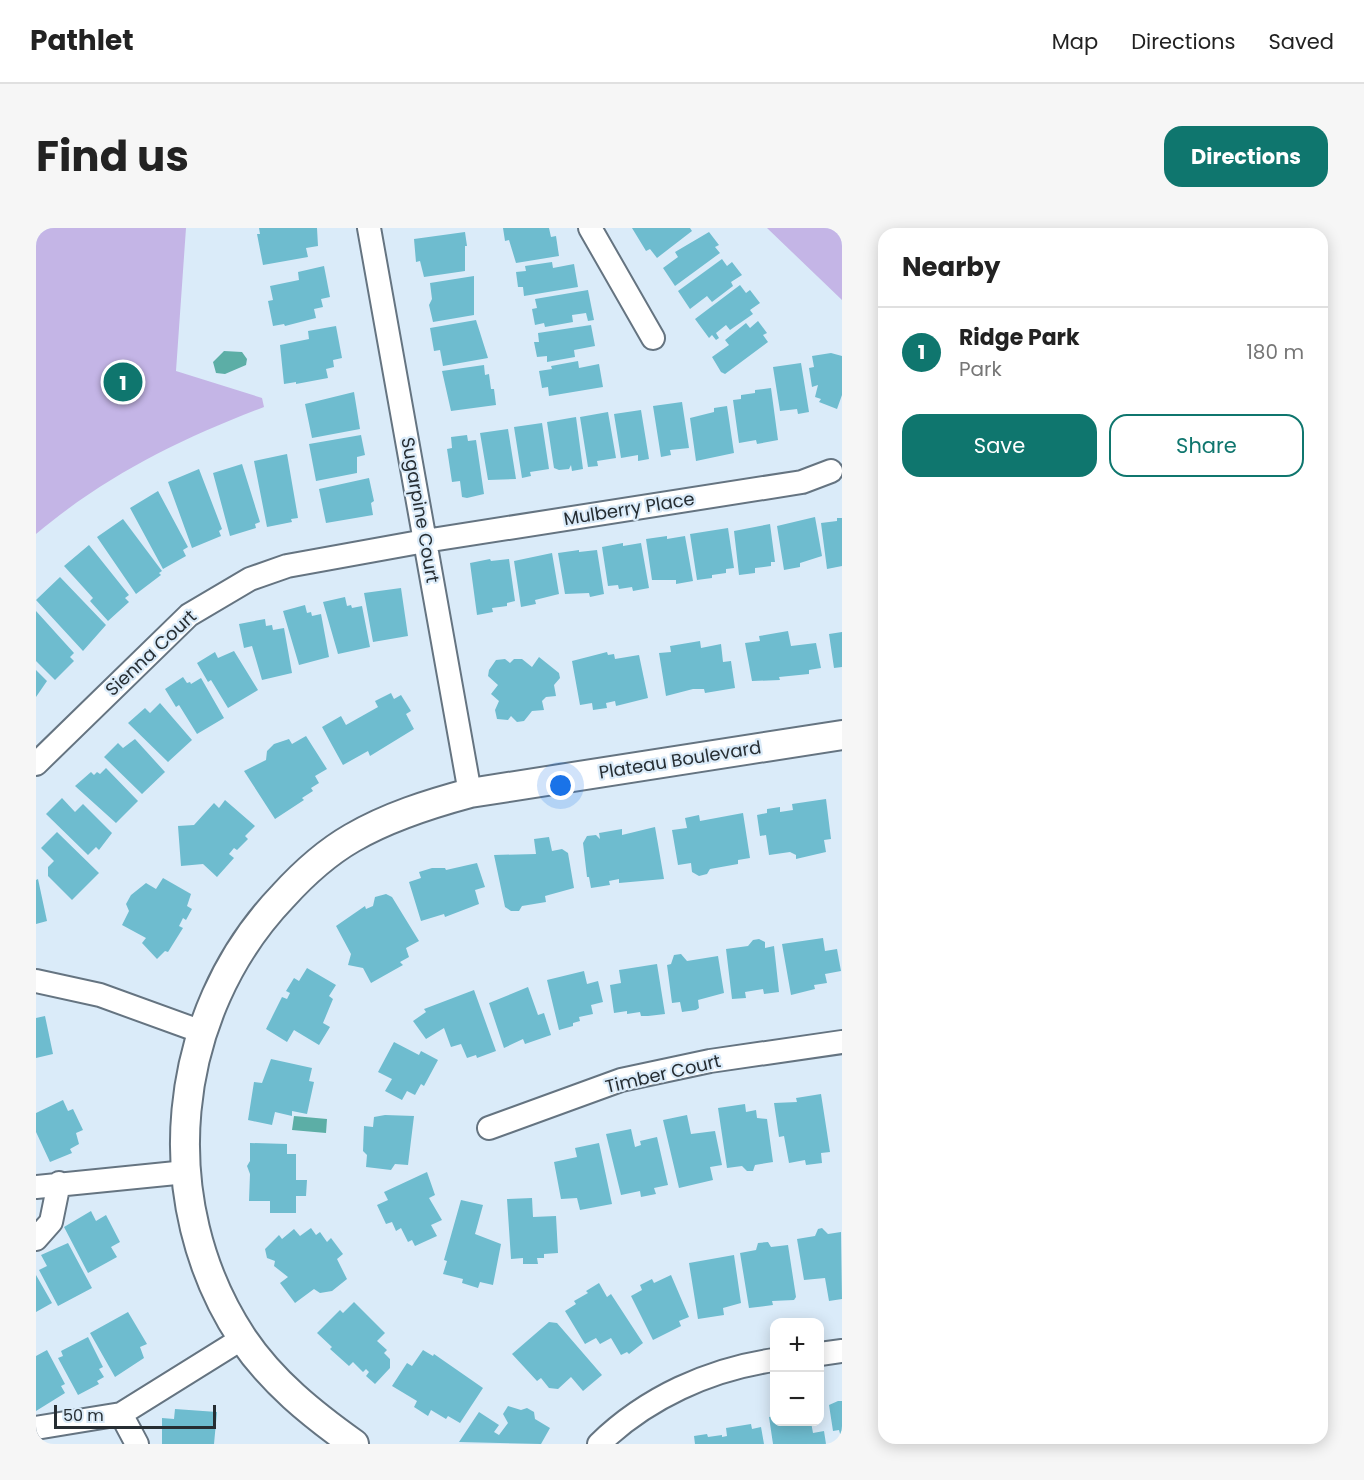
<!DOCTYPE html>
<meta charset="utf-8">
<style>
:root{--surface:#fff;--page:#f6f6f6;--text:#222;--muted:#767676;--line:#e0e0e0;--accent:#0f766e}
body{margin:0;font-family:Poppins,sans-serif;background:var(--page);color:var(--text)}
.controls{position:absolute;right:18px;bottom:18px;display:grid;overflow:hidden;border-radius:12px;box-shadow:0 3px 15px #0003}
.controls button{width:54px;height:54px;display:grid;place-items:center;padding:0;border:0;border-bottom:2px solid var(--line);background:var(--surface);color:var(--text);font:30px sans-serif}
.scale{position:absolute;left:18px;bottom:15px;width:162px;box-sizing:border-box;padding-left:6px;border:3px solid #262d32;border-top:0;font-size:16px;line-height:21px;white-space:nowrap;color:#262d32;-webkit-text-stroke:4px #daebf9;paint-order:stroke}
.you{position:absolute;left:525px;top:558px;width:21px;height:21px;margin:-15px;border:4px solid #fff;border-radius:50%;background:#1a73e8;box-shadow:0 0 0 9px #1a73e833}
.badge{display:grid;place-items:center;width:39px;height:39px;border-radius:50%;background:var(--accent);color:#fff;font-size:20px;font-weight:700}
.pin{position:absolute;translate:-50% -50%;border:3px solid #fff;box-shadow:0 2px 6px #0006}
.list{margin:0;padding:0;list-style:none}
h2{display:flex;justify-content:space-between;align-items:center;height:78px;margin:0;padding:0 24px;font-size:26px}
h2 small{font-size:20px;font-weight:400;color:var(--muted)}
.list li{display:grid;grid-template-columns:39px 1fr auto;gap:18px;align-items:center;box-sizing:border-box;height:90px;padding:0 24px;border-top:2px solid var(--line)}
.list b{display:block;font-size:22px;white-space:nowrap}
.list p{margin:0;font-size:20px;white-space:nowrap;color:var(--muted)}
.list em{font-size:20px;font-style:normal;color:var(--muted)}
.actions{display:flex;gap:12px;padding:18px 24px}
.actions a{flex:1;padding:14px 0;border:2px solid var(--accent);border-radius:18px;text-align:center;font-size:21px;color:var(--accent)}
.actions .main{background:var(--accent);color:#fff}
.map{position:relative;flex:none;width:806px;height:1216px;overflow:hidden;border-radius:18px}
header{display:flex;align-items:center;gap:36px;box-sizing:border-box;height:84px;padding:0 30px;background:var(--surface);border-bottom:2px solid var(--line)}
header strong{font-size:28px}
nav{display:flex;gap:33px;margin-inline-start:auto;font-size:21px}
.intro{display:flex;align-items:center;justify-content:space-between;box-sizing:border-box;height:144px;padding:0 36px}
h1{margin:0;font-size:42px}
.button{padding:15px 27px;border-radius:18px;background:var(--accent);color:#fff;font-size:21px;font-weight:700}
main{display:flex;gap:36px;padding:0 36px}
aside{flex:1;background:var(--surface);border-radius:18px;box-shadow:0 3px 15px #0003}
.map>svg:first-child{display:block}
.green{fill:#c4b5e6}
.water{fill:#5caea6}
.building{fill:#6ebccf}
.lines{fill:none;stroke-linecap:round;stroke-linejoin:round}
.minor-casing{stroke:#657481;stroke-width:26}
.tertiary-casing{stroke:#657481;stroke-width:32}
.minor{stroke:#fff;stroke-width:22}
.tertiary{stroke:#fff;stroke-width:28}
.labels{text-anchor:middle;stroke-width:4.5;stroke-linejoin:round;paint-order:stroke}
.street-label{font-size:18px;fill:#262d32;stroke:#daebf9}
</style>
<header>
<strong>Pathlet</strong>
<nav><a>Map</a><a>Directions</a><a>Saved</a></nav>
</header>
<div class="intro"><h1>Find us</h1><a class="button">Directions</a></div>
<main>
<div class="map">
<svg width="806" height="1216" viewBox="0 0 806 1216">
<rect width="100%" height="100%" fill="#daebf9"/>
<path class="green" d="M0 0H150L140 143 226 170 228 179C144 211 69 248 0 306Z
M731 0H806V72Z"/>
<path class="water" d="M188 123 206 124 211 131 210 137 189 146 180 145 177 134Z
M258 888 291 891 290 905 256 902Z"/>
<path class="building" d="M223 0H281L282 18 270 20 272 29 227 37 221 6H224Z
M467 0H513L515 9 520 8 523 28 480 35 473 12 469 13Z
M596 0H654L656 3 621 30 614 21 610 23Z
M429 4 431 18H429V43L388 49 384 33 380 34 378 11Z
M673 4 683 17 679 19 684 25 639 58 627 40 642 29 639 24Z
M686 31 691 38 696 34 706 47 695 54 697 58 676 74 671 68 654 81 642 63Z
M516 34 517 40 538 36 542 59 488 68 487 59H482L480 44 490 43 489 38Z
M288 38 294 69 285 71 287 79 278 81 280 90 249 98 248 96 237 98 232 73 237 72 234 58 263 52 262 44Z
M438 48V87L397 94 393 77 396 71 394 55Z
M704 57 710 65 714 62 724 75 714 82 717 86 694 102 690 97 680 105 683 110 680 112 676 107 673 110 659 91Z
M552 62 558 92 552 93 550 85 536 87 537 94 509 99 508 95 499 97 496 81 501 80 499 71Z
M440 92 452 130 407 138 404 122 398 123 394 100Z
M722 93 731 105 727 107 732 114 689 146 685 144 676 129 693 117 689 112 710 95 714 100Z
M555 97 559 118 538 122 539 129 511 134V128L501 129 498 114H503L502 105Z
M300 98 306 130 297 132 298 139 290 141 292 150 260 156V154L248 156 244 117 273 111 272 103Z
M795 125 806 128V167L801 181 783 174 785 171 779 169 782 157 776 159 773 140 778 139 776 128Z
M542 133 543 140 563 136 567 159 513 168 512 159 506 160 503 143 516 141 515 138Z
M765 135 773 184 762 186 761 181 744 183 737 139Z
M448 137 449 147 453 146 455 161H458L460 177 415 183 406 143Z
M735 160 742 212 721 216 720 212 703 215 697 172 705 171V167L719 165V162Z
M318 164 324 201 276 210 269 176Z
M646 174 653 220 634 222 635 227 625 229 617 178Z
M691 178 698 225 660 233 654 190 678 184V180Z
M605 182 613 231 602 233V227L585 230 578 186Z
M572 184 580 230 561 233 562 238 552 239 544 189Z
M540 189 547 241 536 243 535 237 533 241 523 242 518 240 511 194Z
M506 195 513 241 494 244 495 248 486 250 478 199Z
M472 201 480 251 452 252 444 205Z
M325 207 329 227 321 229V245L280 253 273 216Z
M431 207 432 213 440 212 448 266 431 270 426 269 424 253 416 254 411 221 416 220 415 209Z
M251 226 262 290 255 291 256 294 231 299 218 233Z
M206 236 224 294 219 296 220 300 194 308 177 245Z
M163 241 186 301 183 303 185 308 156 320 132 254Z
M333 250 338 273 335 275 337 287 290 295 283 261Z
M122 263 152 319 147 322 150 328 127 341 94 280Z
M779 289 786 328 764 335V339L748 342 741 298Z
M801 290H806V338L791 341 785 295 801 293Z
M87 291 126 343 123 345 125 347 100 366 61 309Z
M734 296 739 334H735V338L719 340V345L703 347 698 303Z
M692 300 698 340 690 341V345L676 347V350L661 352 654 306Z
M631 308V311L649 308 657 353 640 356V352H616L610 311Z
M587 315V318L605 315 613 360 597 363 596 359 583 361 582 357 572 358 566 319Z
M53 317 93 367 89 370 93 374 72 393 54 373 57 370 28 338Z
M543 322V324L561 322 568 366 554 369 553 365 529 366 522 325Z
M516 325 523 366 499 372 500 376 485 379 478 333Z
M454 331 455 333 473 331 479 373 471 375V378L456 380 457 384 441 387 434 335Z
M24 349 70 397 47 423 0 372Z
M365 360 372 408 337 414 328 365Z
M309 369 311 378 315 377 316 380 326 378 334 419 302 426 287 374Z
M269 377 271 385 275 384 276 388 285 386 293 429 263 437 247 383Z
M0 383 38 425 34 429 38 433 19 452 0 433Z
M229 391 230 398 236 397 237 402 248 400 256 445 226 452 216 418 208 420 203 396Z
M752 403 755 418 780 415 785 440 773 442V446L743 449 744 452 716 453 709 415 724 413 723 408Z
M806 404V439L798 440 793 406Z
M664 413 665 420 685 416 687 434 695 433 699 460 669 465 668 461H657L630 468 623 425 635 424 634 418Z
M198 423 222 462 192 480 175 452 172 454 161 435 179 424 182 430Z
M571 424 572 427 578 426 579 431 603 427 612 470 580 478 579 473 570 475 571 480 557 482 556 475 544 477 536 433Z
M503 429 523 445 524 450 518 457 520 468 510 469 506 473 508 482 496 483 488 493 481 494 475 488 472 492 461 491 459 482 463 473 455 466 462 457 452 448 453 442 460 432 469 431 474 435 478 431H486L496 439Z
M0 442 11 453 0 469Z
M147 449 151 455 154 454 155 456 165 450 188 490 161 506 143 477 140 479 129 461Z
M355 465 358 471 365 467 375 483 370 486 378 501 334 528 332 523 307 537 286 499 305 488 310 497 342 479 339 473Z
M124 475 156 512 132 534 92 495 109 480 114 485Z
M270 508 291 541 279 548 283 555 275 560 277 563 266 570 268 572 239 591 208 543 230 532 231 523 238 516 253 511 256 516Z
M99 511 129 544 106 566 68 529 82 515 87 520Z
M70 540 102 573 80 595 39 558 55 544 58 547 61 544 64 546Z
M26 570 39 584 47 576 76 605 63 622 60 619 52 627 10 586Z
M790 571 795 611 788 612 790 624 760 631V627L754 624 733 627 730 607 724 608 721 587 731 585V581L744 579V584L757 582 756 576Z
M189 572 219 598 209 608 212 611 201 622 198 620 193 626 198 630 181 649 167 636 145 638 142 598 158 597 178 575 183 580Z
M707 585 714 630 702 632V636L674 641 671 646 663 648 656 644 655 635 642 637 636 602 651 600 649 590 663 587 664 593Z
M619 599 628 651 583 655V651L573 653 574 657 555 660 553 649H551L547 615 551 608 560 607 564 611 563 605 586 601V607Z
M21 604 63 645 36 672 12 648V639L18 633 5 620Z
M513 609 516 623 526 621 532 625 538 660 509 668 510 674 486 678 483 683H475L469 679 458 627 500 626 498 611Z
M441 635 449 659 439 662 443 676 409 689 408 686 385 693 373 654 385 650 383 644 396 640H409L410 642Z
M127 650 155 666 151 678 156 681 150 692 147 690 143 698 147 700 132 724 129 723 121 731 106 715 110 710 86 697 93 683 90 676 95 667 110 655 120 661Z
M2 651 11 693 0 696V652Z
M350 666 356 669 383 713 370 720 373 729 364 734 367 737 335 755 327 740 312 737 315 726 300 698 329 678 330 681 337 678 339 669Z
M787 710 789 723 801 721 805 743 789 746 791 755 778 757 779 761 755 767 746 716Z
M723 711 729 714V720L738 718 743 764 728 766 727 761 709 764 710 770 696 771 690 721 712 718 717 712Z
M645 726 651 733 682 728 688 765 662 772 663 780 660 782 646 784 644 774 636 775 631 737 635 736 638 727Z
M621 736 629 786 612 788H605L604 784 591 786V783L578 785 574 757 585 755 583 742Z
M271 740 300 757 293 768 297 771 287 795 294 799 283 817 258 802 251 814 230 801 246 769 251 771 254 765 250 763 258 750 263 753Z
M548 743 551 756 562 753 567 774 555 777 557 786 543 789 544 793 537 795V798L523 802 511 752Z
M492 759 502 787 508 785 515 807 489 816 487 811 468 820 453 775Z
M438 762 460 823 441 830 440 827 431 830 425 816 415 819 408 800 390 811 377 793 390 784 388 781Z
M9 788 17 826 0 830V790Z
M358 814 383 827 385 823 402 832 388 858 385 856 379 867 371 863 366 872 349 863 356 851 342 844Z
M235 831 276 840 273 853 278 854 271 886 256 883V888L239 884 236 897 212 892 218 854 226 855Z
M785 866 794 924 785 925 786 935 770 937 769 932 753 935 748 908 743 909 738 875 761 874 760 870Z
M27 872 32 883 37 881 47 902 40 905 43 916 34 921 36 925 14 934 0 904V885Z
M709 876 710 884 720 882 721 890 731 891 737 934 719 937 717 943H711L706 938 691 940 682 880Z
M349 887 378 888 372 937 359 936 355 942 330 939 331 927 327 923 328 898 337 899 338 889Z
M651 887 655 906 679 903 686 937 674 939 677 952 643 960 627 892Z
M595 901 599 919 605 917 604 913 621 909 632 957 618 960 620 966 605 969 604 963 585 967 570 906Z
M214 915 251 916V926H260V952H271L270 968H260V985H234V973H213L214 946 211 938 214 933Z
M563 915 576 976 544 982 541 970 525 971 518 934 541 929 539 920Z
M391 944 399 967 393 970 406 992 395 997 401 1008 379 1018 376 1012 372 1014 365 1000 360 1003 356 994 350 996 341 977 352 972 348 964Z
M496 970 497 989 520 988 522 1025 508 1026V1030H501L502 1036H487V1030L475 1031 471 971Z
M425 972 447 977 439 1006 465 1016 457 1057 444 1054 442 1060 426 1055 427 1051 407 1046 411 1033 408 1032Z
M55 983 60 993 70 987 84 1014 75 1019 81 1029 52 1045 28 999Z
M275 1000 280 1007 284 1004 291 1014 295 1010 307 1026 301 1031 311 1051 296 1063 284 1065 278 1061 259 1075 244 1055 252 1049 238 1038 239 1033 231 1030 229 1021 243 1007 246 1011 258 1001 264 1008Z
M786 1000 792 1006 805 1004 806 1071 793 1073 789 1050 768 1052 761 1011 779 1008 782 1001Z
M732 1014 735 1019 752 1017 760 1069 758 1072 736 1073 737 1077 713 1080 704 1025 720 1022 722 1015Z
M32 1015 56 1060 22 1078 3 1042 11 1038 5 1027Z
M698 1027 705 1075 687 1080 688 1087 662 1091 653 1035Z
M0 1047 16 1075 0 1084Z
M635 1047 653 1089 643 1093 645 1098 617 1112 595 1068 606 1062 604 1057 616 1051 618 1055Z
M563 1055 571 1069 575 1066 607 1115 593 1126 591 1124 585 1127 575 1110 564 1116 560 1110 549 1116 529 1083 540 1076 538 1073 552 1065 550 1063Z
M318 1074 349 1105 341 1113 351 1122 348 1125 354 1131V1140L339 1156 330 1148 333 1144 330 1141 327 1144 317 1134 313 1138 294 1121 296 1119 281 1105 304 1082 307 1085Z
M92 1084 111 1116 104 1119 108 1130 79 1149 54 1105Z
M513 1094 521 1095 566 1147 547 1163 535 1149 522 1161 513 1160 505 1150 501 1153 476 1126Z
M52 1109 67 1139 63 1141 68 1149 61 1153 63 1156 42 1167 22 1130 27 1128 25 1123Z
M11 1122 29 1156 25 1158 29 1165 0 1183V1128Z
M387 1122 397 1128 398 1126 447 1160 424 1195 412 1188 410 1191 395 1182 392 1188 378 1179 381 1173 356 1158 371 1135 376 1138Z
M802 1173H806V1213L803 1202 797 1203 793 1177Z
M472 1178 485 1182 491 1180 498 1184 499 1191 514 1200 505 1216 423 1214 443 1184 463 1197 458 1204 463 1207 472 1195 467 1186Z
M139 1181 181 1184 178 1216H126V1190L138 1191Z
M738 1188V1194H775L777 1205 788 1203 790 1216H737L733 1189Z
M715 1196 716 1201 725 1199 728 1216H659L658 1208 671 1206 672 1209 686 1207V1209L691 1208 690 1200Z"/>
<g class="lines">
<g class="minor-casing">
<path id="minor" d="M333 0 434 565
M554 0 617 110
M0 536 153 387 214 351 251 338 389 313 766 254 795 243
M0 753 64 767 166 804
M453 900 585 852 674 833 806 814
M0 959 150 944
M0 1011 15 994 23 955
M784 1126 806 1123
M85 1186 101 1216
M0 1200 85 1186 207 1110
M563 1216C610 1170 674 1141 738 1132"/>
</g>
<g class="tertiary-casing">
<path id="tertiary" d="M318 1216C276 1186 236 1154 207 1111 116 974 134 786 247 668 267 646 290 625 316 610 352 589 393 576 434 565L806 507"/>
</g>
<use href="#minor" class="minor"/>
<use href="#tertiary" class="tertiary"/>
</g>
<g class="labels">
<g class="street-label">
<text transform="translate(593 281) rotate(-9)" y="6">Mulberry Place</text>
<text transform="translate(384 282) rotate(80)" y="6">Sugarpine Court</text>
<text transform="translate(115 425) rotate(-43)" y="6">Sienna Court</text>
<text transform="translate(644 532) rotate(-9)" y="6">Plateau Boulevard</text>
<text transform="translate(627 846) rotate(-13)" y="6">Timber Court</text>
</g>
</g>
</svg>
<div class="controls">
<button>+</button>
<button>−</button>
</div>
<div class="scale">50 m</div>
<div class="you"></div>
<div class="pin badge" style="left:87px;top:154px">1</div>
</div>
<aside>
<h2>Nearby<small></small></h2>
<ul class="list">
<li><span class="badge">1</span><div><b>Ridge Park</b><p>Park</p></div><em>180 m</em></li>
</ul>
<div class="actions"><a class="main">Save</a><a>Share</a></div>
</aside>
</main>
